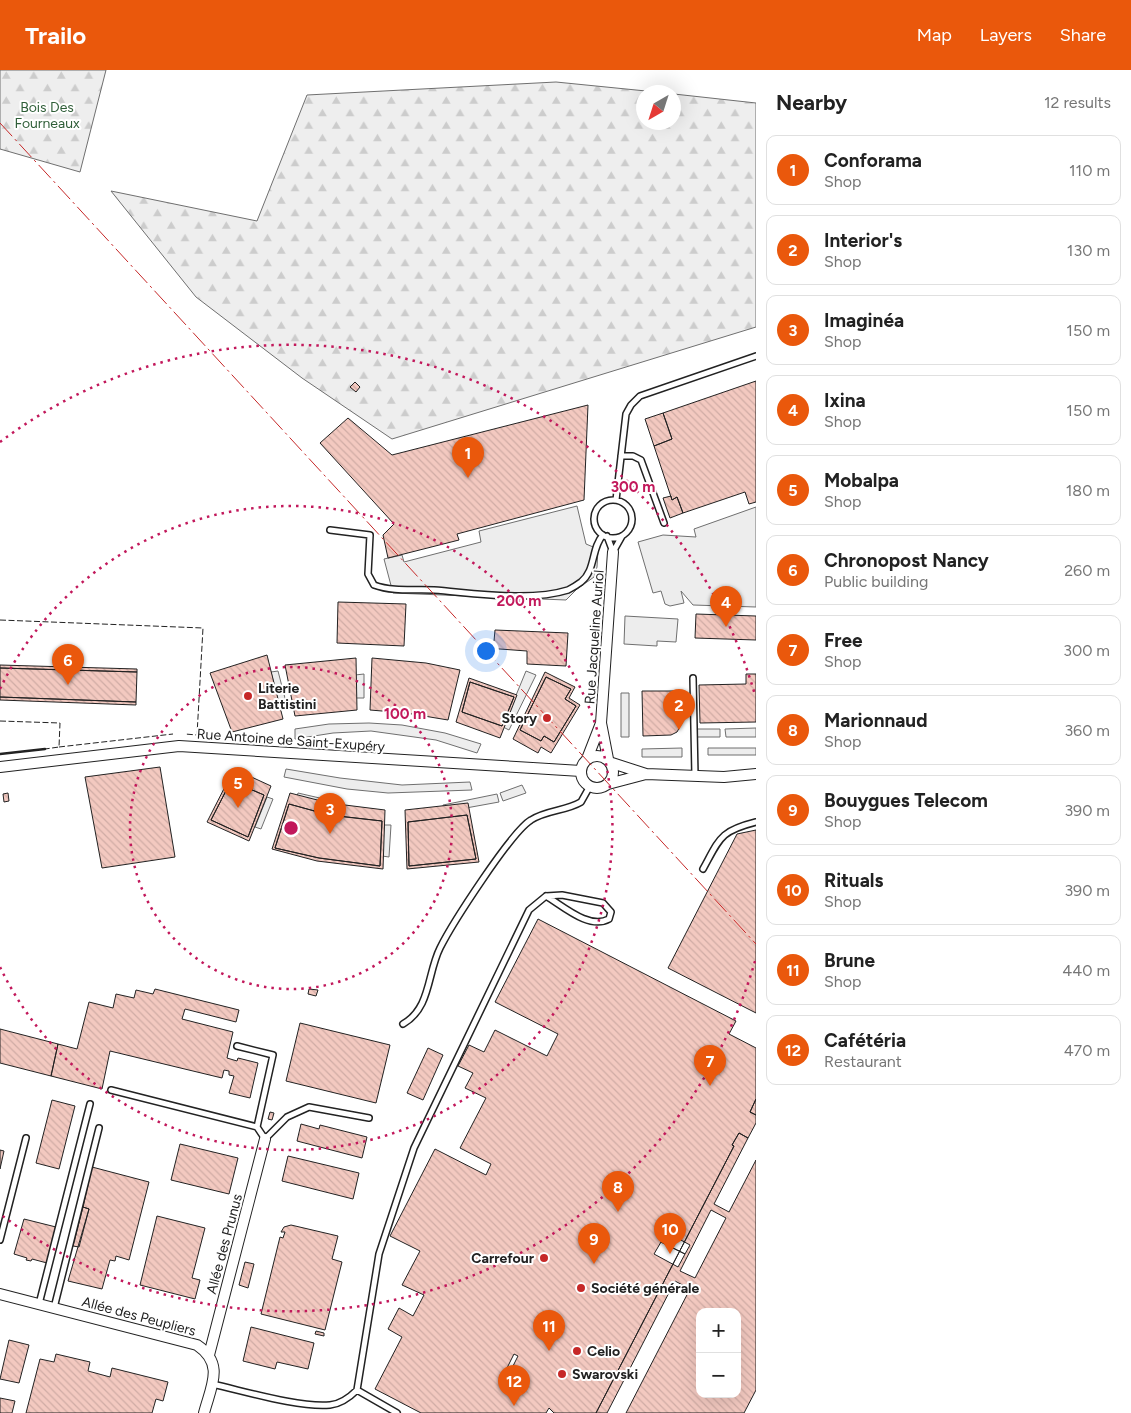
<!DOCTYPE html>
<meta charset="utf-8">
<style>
:root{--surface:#fff;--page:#f6f6f6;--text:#222;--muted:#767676;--line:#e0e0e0;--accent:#ea580c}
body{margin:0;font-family:Figtree,sans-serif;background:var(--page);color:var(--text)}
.controls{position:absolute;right:15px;bottom:15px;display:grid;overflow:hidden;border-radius:10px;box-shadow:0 5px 20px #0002}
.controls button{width:45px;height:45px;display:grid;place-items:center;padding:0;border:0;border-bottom:1px solid var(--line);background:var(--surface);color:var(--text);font:25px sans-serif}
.compass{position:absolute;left:636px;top:15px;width:45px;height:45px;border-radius:50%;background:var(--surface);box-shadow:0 5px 20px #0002;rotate:219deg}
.you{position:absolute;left:485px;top:580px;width:18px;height:18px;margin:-12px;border:4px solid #fff;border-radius:50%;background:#1a73e8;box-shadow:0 0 0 8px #1a73e833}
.badge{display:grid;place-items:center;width:32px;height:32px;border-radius:50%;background:var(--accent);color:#fff;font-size:16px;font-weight:700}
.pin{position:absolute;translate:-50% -41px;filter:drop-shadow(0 1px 2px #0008)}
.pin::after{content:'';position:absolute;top:26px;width:18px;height:15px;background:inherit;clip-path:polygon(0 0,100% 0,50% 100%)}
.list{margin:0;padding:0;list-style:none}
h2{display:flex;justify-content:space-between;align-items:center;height:65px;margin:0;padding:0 20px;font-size:21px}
h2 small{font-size:16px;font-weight:400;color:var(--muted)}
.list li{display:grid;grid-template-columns:32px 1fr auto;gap:15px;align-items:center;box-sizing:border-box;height:70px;margin:0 10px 10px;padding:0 10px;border:1px solid var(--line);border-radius:10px}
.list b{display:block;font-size:19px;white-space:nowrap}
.list p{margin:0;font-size:16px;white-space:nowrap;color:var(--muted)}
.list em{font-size:16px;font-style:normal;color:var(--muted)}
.map{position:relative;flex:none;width:756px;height:1343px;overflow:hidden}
header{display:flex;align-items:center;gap:30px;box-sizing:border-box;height:70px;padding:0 25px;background:var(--accent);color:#fff}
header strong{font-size:24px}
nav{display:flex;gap:28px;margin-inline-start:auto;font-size:18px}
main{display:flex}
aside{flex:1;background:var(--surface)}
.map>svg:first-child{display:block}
.forest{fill:url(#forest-firs);stroke:#6f6f6f}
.parking{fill:#ededed;stroke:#6f6f6f}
.building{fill:url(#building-back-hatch);stroke:#222;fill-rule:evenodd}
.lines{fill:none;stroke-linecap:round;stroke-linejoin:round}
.lane-casing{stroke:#222;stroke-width:8}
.street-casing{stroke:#222;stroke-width:12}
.lane{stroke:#fff;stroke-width:5}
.street{stroke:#fff;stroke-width:10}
.fence{stroke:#222;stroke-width:1;stroke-dasharray:6 2.5;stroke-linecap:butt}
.wall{stroke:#222;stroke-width:2.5}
.power{stroke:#c62828;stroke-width:1;stroke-dasharray:18 4 2.5 4;stroke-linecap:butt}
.ring{fill:none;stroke:#c2185b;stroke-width:2.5;stroke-dasharray:2.5 5}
.poi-dot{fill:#c62828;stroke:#fff;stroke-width:2}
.labels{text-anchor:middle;stroke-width:4;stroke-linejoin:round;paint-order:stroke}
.park-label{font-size:14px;fill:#2f5e38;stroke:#fff}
.street-label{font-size:14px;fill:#222;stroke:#fff}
.poi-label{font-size:14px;font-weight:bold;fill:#222;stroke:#fff;text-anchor:start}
.centre{fill:#c2185b;stroke:#fff;stroke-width:2.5}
.ring-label{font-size:15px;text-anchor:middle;font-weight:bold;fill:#c2185b;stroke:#fff;stroke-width:4;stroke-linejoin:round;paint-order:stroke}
</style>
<header>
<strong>Trailo</strong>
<nav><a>Map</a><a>Layers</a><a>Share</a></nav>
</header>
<main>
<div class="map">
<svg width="756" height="1343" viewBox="0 0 756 1343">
<defs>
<pattern id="forest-firs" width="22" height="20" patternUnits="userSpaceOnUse" patternTransform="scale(1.25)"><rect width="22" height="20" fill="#eee"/><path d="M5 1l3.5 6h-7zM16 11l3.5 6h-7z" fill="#ccc"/></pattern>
<pattern id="building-back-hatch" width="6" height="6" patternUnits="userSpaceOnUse" patternTransform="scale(1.25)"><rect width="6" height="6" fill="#f3c9c0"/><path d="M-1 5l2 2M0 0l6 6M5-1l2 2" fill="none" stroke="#d0aca5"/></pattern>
</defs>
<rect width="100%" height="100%" fill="#fff"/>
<path class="forest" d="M0 0H106L80 102 0 79Z
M556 12 656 22H644V52H674V24L756 33V257L392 369 302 308 196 227 111 121 257 151 307 25Z"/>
<path class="parking" d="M577 436 586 474 598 479 597 497 594 507 577 519 566 530 393 523 384 489 402 485 404 492 481 472 479 461Z
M756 437V537L693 535 681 521 684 533 670 536 665 534 661 521 653 523 638 472 663 465 696 467 694 459Z
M625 546 678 549 676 572 657 571V576L624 574Z
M278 601 286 632 279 634 271 602Z
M526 601 536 605 509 660 503 657Z
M364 604V628H356L355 605Z
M621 623H629V667H621Z
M369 653 402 655 445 663 481 674 477 683 436 670 371 661 333 663 295 669V659L329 654Z
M756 658V667H726L725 659Z
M696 659H720V667H696Z
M682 678V687H642V679Z
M708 678H756V685H708Z
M286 699 340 708 402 715 470 712 472 720 388 723 347 719 284 707Z
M522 715 526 723 503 731 500 723Z
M298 723 337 732 335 739 296 730Z
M497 724 499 732 444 742 443 735Z
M267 727 273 729 261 759 255 757Z
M384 755H391L389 787 382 786Z"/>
<path class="building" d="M756 311V432L749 434 745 422 683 443 677 427 672 430 654 376 672 369 663 343Z
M355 312 360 317 356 322 350 317Z
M588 335 584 430 457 464 459 470 388 488 383 465 394 454 320 373 348 348 392 385Z
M663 343 672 369 654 376 645 349Z
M671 426 672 430 677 427 683 443 670 448 663 428Z
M338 532 406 534 404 576 337 573Z
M696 544 756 546V570L695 568Z
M495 560 568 563 566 596 527 594V581L486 578V571H494Z
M267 585 283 649 232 662 210 603Z
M356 588 357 640 295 646 285 595Z
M372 588 426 593 460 600 448 650 406 643 370 640Z
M0 595 137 599V602L0 598Z
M0 598 137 602 136 632 0 627Z
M545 602 575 617 569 628 580 635 551 683 541 677 538 683 513 669ZM546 607 571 619 565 629 576 636 554 672 544 666 541 671 520 660Z
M746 604H756V652L700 653 699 615 746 614Z
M546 607 571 619 565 629 576 636 554 672 544 666 541 671 520 660Z
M469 608 517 625 500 668 456 652ZM470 612 514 627 502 656 462 642Z
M470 612 514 627 502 656 462 642Z
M642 621H682V653L677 662 671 665 643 666Z
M0 627 136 632V635L0 630Z
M160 697 175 787 102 798 85 707Z
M234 699 271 716 249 771 207 752ZM231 711 264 725 248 767 211 750Z
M231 711 264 725 248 767 211 750Z
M8 723 9 731 4 732 3 724Z
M290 723 329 733 385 740 383 799 317 791 272 779ZM289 734 329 745 382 751 380 796 319 788 275 778Z
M468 733 479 792 407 799 405 740ZM467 745 476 789 409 796 408 752Z
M289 734 329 745 382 751 380 796 319 788 275 778Z
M467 745 476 789 409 796 408 752Z
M756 760V943L668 898 737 764Z
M538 849 736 951 729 964 756 978V1029L750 1042 756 1045V1053L748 1068 739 1063 732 1075 734 1076 596 1343H554L549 1338 546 1343H421L375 1319 402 1267 388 1259 399 1238 413 1246 424 1225 402 1215 420 1181 390 1166 435 1079 486 1105 491 1094 460 1078 486 1028 465 1018 473 1003 458 996 469 975 484 982 495 960 547 986 558 964 495 932Z
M155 919 239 940 236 952 185 939 182 949 233 962 227 988 237 991 238 988 258 993 250 1028 229 1023 234 1006 229 1005V1001L224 1000 222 1008 110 981 102 1019 51 1006 58 974 77 979 89 932 113 938 116 924 134 928 136 920 153 924Z
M309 919 318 920 316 926 308 924Z
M300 953 390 975 376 1033 286 1011Z
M0 959 58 974 51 1006 0 993Z
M428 978 443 985 423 1030 407 1023Z
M756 1029V1045L750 1042Z
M52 1030 75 1036 59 1099 36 1093Z
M270 1042 274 1043 272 1050 268 1049Z
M301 1054 319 1059 320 1055 367 1067 362 1088 297 1071Z
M739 1063 748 1068 714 1134 729 1142 756 1090V1320L744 1343H626L690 1219 675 1211 607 1343H596L734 1076 732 1075ZM711 1140 726 1148 695 1208 680 1201ZM700 1242H737V1324H700Z
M180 1074 238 1088 229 1124 171 1110Z
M0 1080 4 1081 0 1099Z
M288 1086 359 1103 353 1129 282 1111Z
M92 1097 149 1112 129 1190 116 1186 115 1191 110 1190 102 1219 68 1211 89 1139 83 1137Z
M83 1137 89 1139 79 1177 73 1176Z
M157 1146 205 1158 192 1208 200 1210 195 1229 140 1215Z
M24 1149 56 1157 47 1193 32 1189 31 1191 26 1190 27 1188 14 1184Z
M291 1155 338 1166 332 1189 342 1192 325 1260 261 1244 280 1167 283 1168 285 1162H281L284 1157Z
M666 1162 690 1175 685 1184 661 1172Z
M661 1172 685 1184 678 1197 654 1184Z
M245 1192 254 1194 248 1218 239 1215Z
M251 1257 314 1273 308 1299 277 1292 275 1299 243 1291Z
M316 1261 324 1263V1266L315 1264Z
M9 1270 29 1275 19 1313 0 1309Z
M56 1284 90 1292 88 1301 110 1307 112 1298 168 1312 163 1331 156 1329 152 1343H26L40 1289 54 1292Z
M514 1284 518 1286 511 1300 507 1298Z
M0 1328 15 1331 12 1343H0Z"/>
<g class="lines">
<g class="lane-casing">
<path id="lane" d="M621 386H633L641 390 664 453
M616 430 626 344 631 335 640 326 756 286
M594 449a19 19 0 1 1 38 0a19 19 0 1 1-38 0Z
M330 460 370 465 368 504 374 515C393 522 414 519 434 520 474 523 530 532 568 520 572 518 577 515 581 512 596 500 591 478 603 465
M607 466 613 482
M613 482 622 466
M693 608 695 706
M703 799C720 768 720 761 756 752
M403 954C431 938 427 904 440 878 452 854 511 762 531 750 546 740 566 741 581 732L590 716
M237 976 273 985 257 1057
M111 1020 257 1057 265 1069 287 1047 309 1037 369 1048
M0 1170 26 1068
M39 1234 90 1034
M54 1238 99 1058
M212 1314C244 1321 300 1338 330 1335 341 1334 349 1328 357 1320L379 1184 414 1078 529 840 546 826 562 825 603 833 611 842 609 849C589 860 563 836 546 826
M357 1320 397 1343"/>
</g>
<g class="street-casing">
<path id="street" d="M581 702a16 16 0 1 1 32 0a16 16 0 1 1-32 0Z
M587 689 601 653
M608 689 601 653 613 482
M612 693 646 704
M0 697 179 676 581 701
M608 714 646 704 724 707 756 704
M0 1224 197 1275C225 1294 211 1316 204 1343
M209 1285 265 1069"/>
</g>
<use href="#lane" class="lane"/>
<use href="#street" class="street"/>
<path class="fence" d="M0 550 203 558 197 665 185 664
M0 651 60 653 59 677 45 679
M59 677 173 664"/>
<path class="wall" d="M0 684 45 679"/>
<path class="power" d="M0 53 756 874"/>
</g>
<g class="ring">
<circle cx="291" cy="758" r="161"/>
<path d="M0 619A322 322 0 1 1 0 897"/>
<path d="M755 891A483 483 0 0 1 0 1144M0 372A483 483 0 0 1 755 625"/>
</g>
<g class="poi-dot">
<circle cx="248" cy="626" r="5"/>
<circle cx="547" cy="648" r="5"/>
<circle cx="544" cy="1188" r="5"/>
<circle cx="581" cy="1218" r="5"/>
<circle cx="577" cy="1281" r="5"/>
<circle cx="562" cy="1304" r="5"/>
</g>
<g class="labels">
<g class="park-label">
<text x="47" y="42">Bois Des<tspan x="47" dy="16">Fourneaux</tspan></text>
</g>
<g class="street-label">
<text transform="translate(594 567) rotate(-86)" y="5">Rue Jacqueline Auriol</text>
<text transform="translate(291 670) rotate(4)" y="5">Rue Antoine de Saint-Exupéry</text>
<text transform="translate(224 1174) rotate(-75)" y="5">Allée des Prunus</text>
<text transform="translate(139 1246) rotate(15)" y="5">Allée des Peupliers</text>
</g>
<g class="poi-label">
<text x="258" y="623">Literie<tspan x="258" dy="16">Battistini</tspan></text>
<text x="537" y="653" text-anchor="end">Story</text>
<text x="534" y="1193" text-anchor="end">Carrefour</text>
<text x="591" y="1223">Société générale</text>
<text x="587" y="1286">Celio</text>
<text x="572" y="1309">Swarovski</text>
</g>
</g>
<circle cx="291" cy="758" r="8" class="centre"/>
<g class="ring-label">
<text x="633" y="422">300 m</text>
<text x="519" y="536">200 m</text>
<text x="405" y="649">100 m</text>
</g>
</svg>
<div class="controls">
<button>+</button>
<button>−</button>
</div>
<svg class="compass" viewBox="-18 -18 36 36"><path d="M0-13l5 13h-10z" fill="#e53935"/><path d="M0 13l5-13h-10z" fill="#767676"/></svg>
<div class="you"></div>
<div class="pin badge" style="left:468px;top:408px">1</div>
<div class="pin badge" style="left:679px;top:660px">2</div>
<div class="pin badge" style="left:330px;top:764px">3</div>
<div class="pin badge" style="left:726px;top:557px">4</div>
<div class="pin badge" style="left:238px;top:738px">5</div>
<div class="pin badge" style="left:68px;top:615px">6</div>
<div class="pin badge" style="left:710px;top:1016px">7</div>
<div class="pin badge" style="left:618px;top:1142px">8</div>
<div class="pin badge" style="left:594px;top:1194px">9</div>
<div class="pin badge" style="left:670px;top:1184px">10</div>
<div class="pin badge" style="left:549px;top:1281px">11</div>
<div class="pin badge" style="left:514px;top:1336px">12</div>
</div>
<aside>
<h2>Nearby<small>12 results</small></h2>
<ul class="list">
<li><span class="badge">1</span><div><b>Conforama</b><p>Shop</p></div><em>110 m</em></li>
<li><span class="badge">2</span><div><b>Interior's</b><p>Shop</p></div><em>130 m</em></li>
<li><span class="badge">3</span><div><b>Imaginéa</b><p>Shop</p></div><em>150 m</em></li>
<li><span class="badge">4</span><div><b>Ixina</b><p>Shop</p></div><em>150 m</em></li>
<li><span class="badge">5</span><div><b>Mobalpa</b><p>Shop</p></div><em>180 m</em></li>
<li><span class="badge">6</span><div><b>Chronopost Nancy</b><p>Public building</p></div><em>260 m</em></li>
<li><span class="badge">7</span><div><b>Free</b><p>Shop</p></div><em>300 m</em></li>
<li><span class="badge">8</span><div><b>Marionnaud</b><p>Shop</p></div><em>360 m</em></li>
<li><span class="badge">9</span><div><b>Bouygues Telecom</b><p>Shop</p></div><em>390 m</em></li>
<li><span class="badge">10</span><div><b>Rituals</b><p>Shop</p></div><em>390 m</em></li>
<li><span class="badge">11</span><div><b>Brune</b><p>Shop</p></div><em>440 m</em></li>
<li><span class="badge">12</span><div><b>Cafétéria</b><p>Restaurant</p></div><em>470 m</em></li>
</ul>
</aside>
</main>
